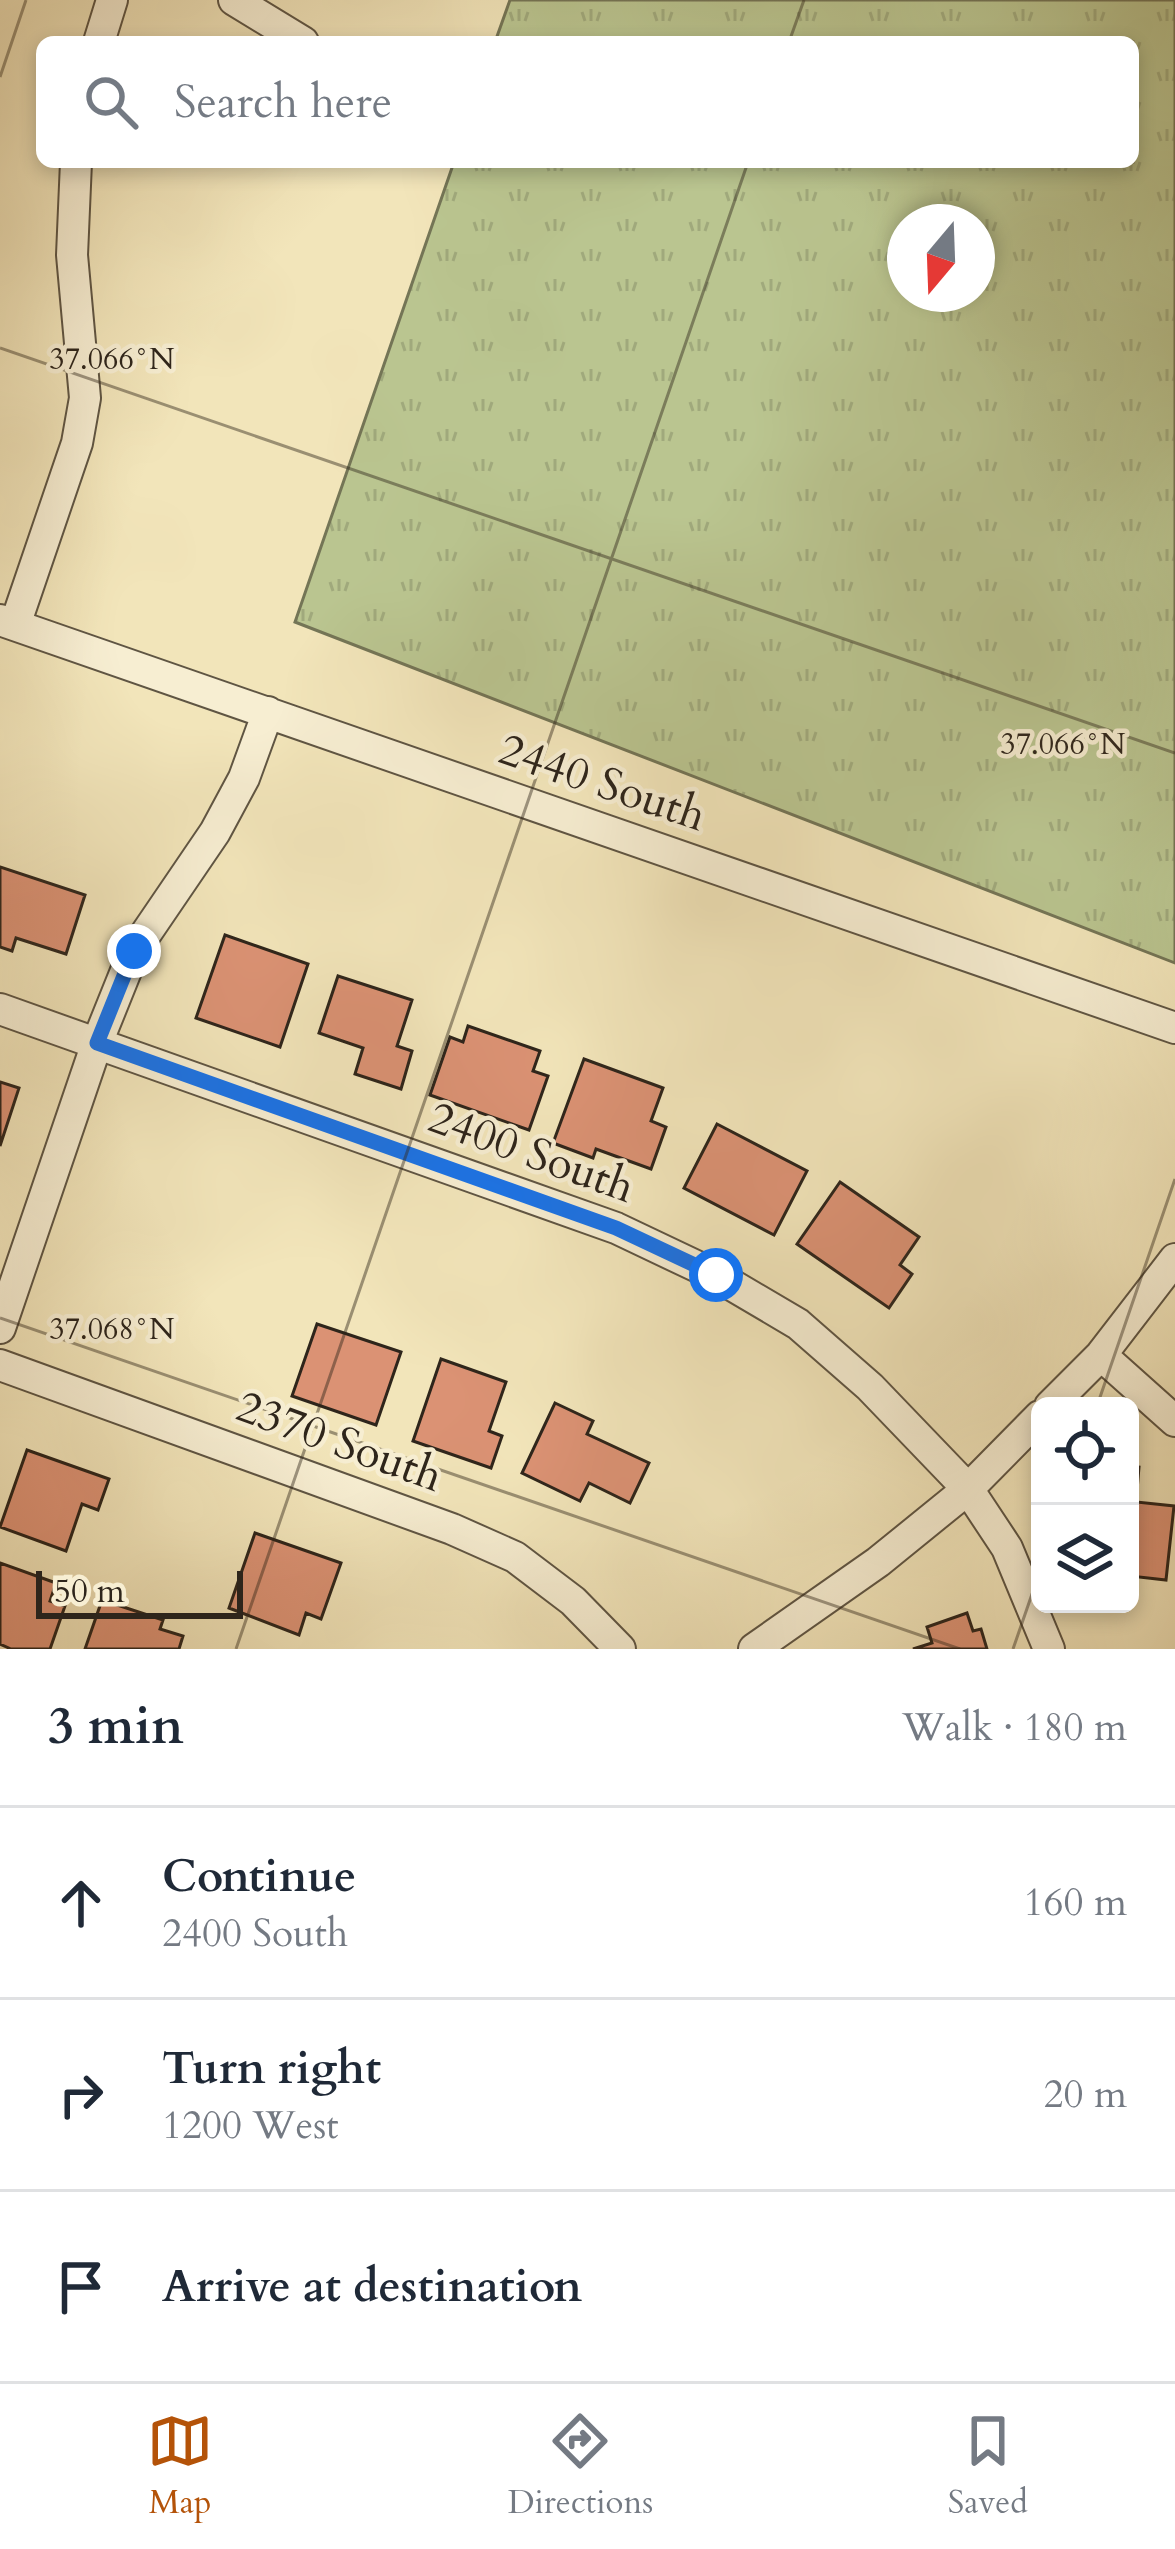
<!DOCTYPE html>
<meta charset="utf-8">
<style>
:root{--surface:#fff;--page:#f6f6f7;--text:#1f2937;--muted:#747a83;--line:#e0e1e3;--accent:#b45309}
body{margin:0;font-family:Cardo,serif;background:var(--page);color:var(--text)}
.controls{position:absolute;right:36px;bottom:36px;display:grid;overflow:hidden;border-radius:18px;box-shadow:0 6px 18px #0003}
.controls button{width:108px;height:108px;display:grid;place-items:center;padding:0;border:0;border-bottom:3px solid var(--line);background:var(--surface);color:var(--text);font:60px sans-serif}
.compass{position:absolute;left:887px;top:204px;width:108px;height:108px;border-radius:50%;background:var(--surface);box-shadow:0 6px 18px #0003;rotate:199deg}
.scale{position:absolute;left:36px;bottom:30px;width:207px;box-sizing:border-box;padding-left:12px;border:6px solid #2e251b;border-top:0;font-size:33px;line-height:42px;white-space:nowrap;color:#2e251b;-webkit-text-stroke:9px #f7eed2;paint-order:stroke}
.stop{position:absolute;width:36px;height:36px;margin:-27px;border:9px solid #1a73e8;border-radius:50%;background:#fff}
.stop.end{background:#1a73e8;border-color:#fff;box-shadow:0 3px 12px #0008}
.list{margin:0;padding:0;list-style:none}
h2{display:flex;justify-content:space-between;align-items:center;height:156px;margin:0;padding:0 48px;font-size:51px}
h2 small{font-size:39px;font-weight:400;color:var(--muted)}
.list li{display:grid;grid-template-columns:78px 1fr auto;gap:36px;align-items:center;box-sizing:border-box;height:192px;padding:0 48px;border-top:3px solid var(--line)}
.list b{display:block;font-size:45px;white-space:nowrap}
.list p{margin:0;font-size:39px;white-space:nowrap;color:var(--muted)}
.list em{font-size:39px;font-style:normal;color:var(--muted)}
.icon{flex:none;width:66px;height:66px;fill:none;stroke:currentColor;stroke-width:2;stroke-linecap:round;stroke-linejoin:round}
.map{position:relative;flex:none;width:1175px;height:1649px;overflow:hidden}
.search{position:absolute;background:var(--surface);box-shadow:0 6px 18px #0003;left:36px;right:36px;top:36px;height:132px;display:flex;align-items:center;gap:30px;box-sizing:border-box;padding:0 42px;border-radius:18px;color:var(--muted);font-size:45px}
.sheet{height:732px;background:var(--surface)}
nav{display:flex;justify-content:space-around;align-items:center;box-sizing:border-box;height:168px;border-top:3px solid var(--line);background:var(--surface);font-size:33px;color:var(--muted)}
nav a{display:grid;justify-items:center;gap:6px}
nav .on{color:var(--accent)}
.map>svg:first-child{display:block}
.grass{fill:url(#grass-tufts);stroke:#747556;stroke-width:3;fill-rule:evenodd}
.building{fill:#db9274;stroke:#2e251b;stroke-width:3}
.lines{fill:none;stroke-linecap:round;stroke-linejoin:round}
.minor-casing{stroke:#5f5543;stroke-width:34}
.minor{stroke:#f7eed2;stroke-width:30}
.route{stroke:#1a73e8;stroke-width:15}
.ticks{fill:none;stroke:#2e251b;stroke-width:3;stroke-opacity:0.45}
.labels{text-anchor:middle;stroke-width:9;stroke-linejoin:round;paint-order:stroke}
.street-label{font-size:45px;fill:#2e251b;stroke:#f7eed2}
.ticks-label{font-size:30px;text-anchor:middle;fill:#2e251b;stroke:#f7eed2;stroke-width:9;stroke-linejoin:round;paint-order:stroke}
</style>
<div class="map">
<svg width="1175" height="1649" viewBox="0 0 1175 1649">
<defs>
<pattern id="grass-tufts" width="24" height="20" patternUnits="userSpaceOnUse" patternTransform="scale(3)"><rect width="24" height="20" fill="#bac590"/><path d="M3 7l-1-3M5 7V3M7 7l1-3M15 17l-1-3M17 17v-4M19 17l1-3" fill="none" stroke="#a0a97c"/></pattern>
</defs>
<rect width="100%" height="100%" fill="#f2e5ba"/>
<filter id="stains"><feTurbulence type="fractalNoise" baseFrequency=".00167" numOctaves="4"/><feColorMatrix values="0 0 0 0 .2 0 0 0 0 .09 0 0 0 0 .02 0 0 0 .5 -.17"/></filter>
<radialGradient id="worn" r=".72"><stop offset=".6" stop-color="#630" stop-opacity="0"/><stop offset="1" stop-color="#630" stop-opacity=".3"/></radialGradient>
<path class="grass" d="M510 0H1175V963L295 622 454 162H1133V42H495ZM905 222H977V294H905Z"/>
<path class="building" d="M0 867 85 895 66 954 16 938 12 951 0 947Z
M225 935 308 964 280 1047 196 1018Z
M338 976 412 1000 397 1046 412 1051 401 1089 355 1074 363 1048 319 1033Z
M468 1026 540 1051 533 1071 548 1076 529 1130 430 1095 450 1037 463 1042Z
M584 1059 663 1088 651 1121 666 1127 651 1169 596 1149 593 1158 553 1143Z
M0 1082 19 1088 0 1146Z
M717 1124 807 1171 774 1235 684 1188Z
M840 1182 919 1237 900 1265 912 1274 889 1308 797 1244Z
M317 1324 401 1352 376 1425 292 1396Z
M441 1359 506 1382 489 1431 502 1436 491 1468 413 1441Z
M555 1403 593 1421 587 1434 649 1463 630 1503 589 1483 580 1501 522 1473Z
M27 1450 109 1479 98 1510 82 1504 66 1551 0 1527Z
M1130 1466 1139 1467 1136 1502 1174 1506 1166 1580 1130 1576Z
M255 1533 341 1563 321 1619 306 1613 299 1635 229 1608Z
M0 1563 56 1583 50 1601 65 1606 50 1649H11L0 1644Z
M102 1600 163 1620 160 1629 183 1636 179 1649H85Z
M967 1613 973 1631 981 1629 987 1649H913L932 1643 927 1627Z"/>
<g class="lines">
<g class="minor-casing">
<path id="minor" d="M234 0 303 42
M99 42 112 0
M0 620 1175 1028
M15 625 77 443 85 398 72 255 76 162
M0 1009 616 1228 715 1275 798 1324 870 1387 968 1489 1007 1548 1049 1649
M0 1328 97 1043 134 951 215 832 244 778 268 712
M1101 1355 1175 1421
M0 1365 452 1529 515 1557 573 1601 620 1649
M1050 1406 1101 1355 1175 1259
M754 1649 878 1562 968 1489 1040 1416"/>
</g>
<use href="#minor" class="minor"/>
</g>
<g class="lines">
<path class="route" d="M134 951 97 1043 616 1228 716 1275"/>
</g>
<path class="ticks" d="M789 42 804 0M0 77 26 0M0 348 1175 753M0 1318 960 1649M1097 1406 1175 1179M236 1649 748 162M1013 1649 1040 1571"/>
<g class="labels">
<g class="street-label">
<text transform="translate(603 781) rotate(19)" y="16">2440 South</text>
<text transform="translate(532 1151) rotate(20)" y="16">2400 South</text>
<text transform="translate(340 1440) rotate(20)" y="16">2370 South</text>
</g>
</g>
<g class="ticks-label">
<text x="112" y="369">37.066°N</text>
<text x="1063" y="754">37.066°N</text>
<text x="112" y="1339">37.068°N</text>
</g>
<rect width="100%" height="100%" filter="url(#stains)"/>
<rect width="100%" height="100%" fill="url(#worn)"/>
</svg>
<div class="controls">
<button><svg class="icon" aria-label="locate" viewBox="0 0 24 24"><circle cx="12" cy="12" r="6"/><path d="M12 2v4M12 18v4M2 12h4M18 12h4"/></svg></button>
<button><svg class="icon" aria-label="layers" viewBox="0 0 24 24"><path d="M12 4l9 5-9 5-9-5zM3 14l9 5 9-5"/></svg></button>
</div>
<svg class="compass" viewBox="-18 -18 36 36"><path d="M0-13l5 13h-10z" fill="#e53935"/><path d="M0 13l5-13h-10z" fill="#747a83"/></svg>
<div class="scale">50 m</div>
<div class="stop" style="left:716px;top:1275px"></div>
<div class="stop end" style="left:134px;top:951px"></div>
<div class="search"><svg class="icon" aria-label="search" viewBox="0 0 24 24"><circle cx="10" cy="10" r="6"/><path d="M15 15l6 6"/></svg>Search here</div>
</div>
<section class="sheet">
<h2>3 min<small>Walk · 180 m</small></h2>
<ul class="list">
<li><svg class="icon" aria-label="ahead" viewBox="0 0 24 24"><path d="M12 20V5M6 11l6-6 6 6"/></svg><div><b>Continue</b><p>2400 South</p></div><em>160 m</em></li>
<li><svg class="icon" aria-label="right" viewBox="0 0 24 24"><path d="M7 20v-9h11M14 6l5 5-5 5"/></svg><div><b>Turn right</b><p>1200 West</p></div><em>20 m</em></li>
<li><svg class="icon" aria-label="arrive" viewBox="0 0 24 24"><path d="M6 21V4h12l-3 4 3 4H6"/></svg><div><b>Arrive at destination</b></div></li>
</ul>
</section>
<nav>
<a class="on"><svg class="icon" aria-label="map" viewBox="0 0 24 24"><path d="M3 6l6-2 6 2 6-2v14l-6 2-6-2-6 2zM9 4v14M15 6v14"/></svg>Map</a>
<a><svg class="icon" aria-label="directions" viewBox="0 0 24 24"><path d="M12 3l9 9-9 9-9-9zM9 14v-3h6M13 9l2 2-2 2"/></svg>Directions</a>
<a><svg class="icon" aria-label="saved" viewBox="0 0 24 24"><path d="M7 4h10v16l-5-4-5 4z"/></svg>Saved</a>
</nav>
